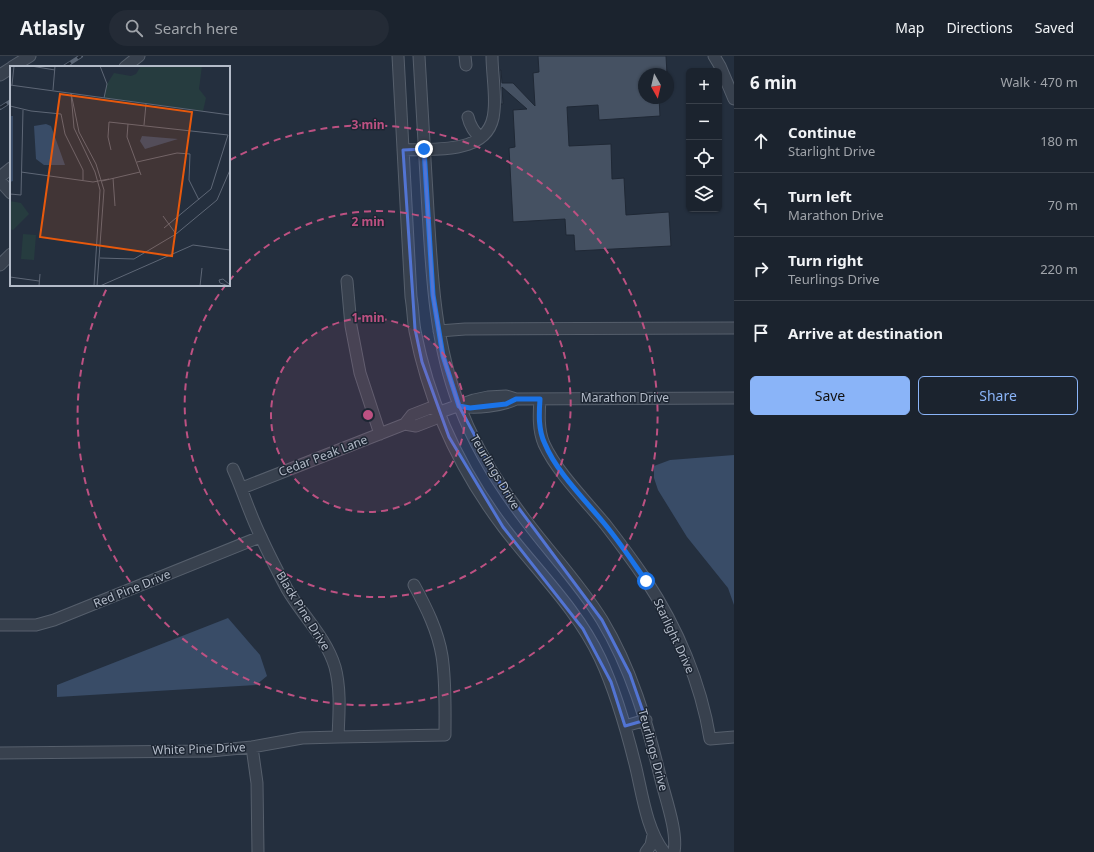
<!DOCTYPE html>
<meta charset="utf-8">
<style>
:root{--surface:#1b232e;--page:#242b36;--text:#f1f3f6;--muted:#a0a4aa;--line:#39404a;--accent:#8ab4f8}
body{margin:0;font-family:"Noto Sans",sans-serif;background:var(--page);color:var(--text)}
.controls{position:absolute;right:12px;top:12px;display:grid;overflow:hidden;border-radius:6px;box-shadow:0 1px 3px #0004}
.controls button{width:36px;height:36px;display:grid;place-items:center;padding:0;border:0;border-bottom:1px solid var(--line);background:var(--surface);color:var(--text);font:20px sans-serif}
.compass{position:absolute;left:638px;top:12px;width:36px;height:36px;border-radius:50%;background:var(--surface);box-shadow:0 1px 3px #0004;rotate:172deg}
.stop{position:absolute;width:12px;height:12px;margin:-9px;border:3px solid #1a73e8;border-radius:50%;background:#fff}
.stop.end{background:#1a73e8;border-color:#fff;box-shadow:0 1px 4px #0008}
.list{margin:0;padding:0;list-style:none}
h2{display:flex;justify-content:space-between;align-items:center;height:52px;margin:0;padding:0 16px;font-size:17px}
h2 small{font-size:13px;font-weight:400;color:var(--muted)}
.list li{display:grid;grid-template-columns:26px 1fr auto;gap:12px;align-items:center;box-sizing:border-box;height:64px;padding:0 16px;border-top:1px solid var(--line)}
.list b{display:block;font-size:15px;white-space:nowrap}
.list p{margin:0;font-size:13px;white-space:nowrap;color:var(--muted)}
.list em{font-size:13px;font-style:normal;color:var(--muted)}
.actions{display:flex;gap:8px;padding:12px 16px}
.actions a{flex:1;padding:9px 0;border:1px solid var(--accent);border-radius:6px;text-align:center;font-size:14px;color:var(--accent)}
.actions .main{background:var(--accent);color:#111}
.icon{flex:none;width:22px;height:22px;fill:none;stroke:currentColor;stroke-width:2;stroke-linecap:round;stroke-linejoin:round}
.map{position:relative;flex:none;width:734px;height:796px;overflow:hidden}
header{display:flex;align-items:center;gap:24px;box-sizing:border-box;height:56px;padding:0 20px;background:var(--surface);border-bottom:1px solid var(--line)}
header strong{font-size:19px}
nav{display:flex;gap:22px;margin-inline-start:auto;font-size:14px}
.search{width:280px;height:36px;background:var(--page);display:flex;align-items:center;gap:10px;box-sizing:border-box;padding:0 14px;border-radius:22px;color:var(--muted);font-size:15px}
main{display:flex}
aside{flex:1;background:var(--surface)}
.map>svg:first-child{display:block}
.water{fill:#394c67}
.building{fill:#455162;stroke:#1f2835}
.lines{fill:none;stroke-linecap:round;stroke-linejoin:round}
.minor-casing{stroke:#565f6c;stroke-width:13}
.minor{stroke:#38414e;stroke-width:11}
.rail-casing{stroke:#5a6575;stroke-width:4}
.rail{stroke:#1d2633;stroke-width:2.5;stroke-dasharray:8;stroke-linecap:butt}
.route{stroke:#1a73e8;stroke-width:5}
.marked{fill:#5274d3;fill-opacity:0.2;stroke:#5274d3;stroke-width:3;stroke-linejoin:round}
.ring{fill:none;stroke:#bd5182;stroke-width:2;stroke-dasharray:7 5}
.labels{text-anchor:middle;stroke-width:3;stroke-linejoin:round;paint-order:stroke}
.street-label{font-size:12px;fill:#b4bcc9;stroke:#1d2633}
.inset-road{fill:none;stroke:#5e6776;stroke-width:1}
.view{fill:#e8590c;fill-opacity:0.15;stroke:#e8590c;stroke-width:2}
.inset-edge{fill:none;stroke:#b4bcc9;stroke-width:2}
.centre{fill:#bd5182;stroke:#1d2633;stroke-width:2}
.ring-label{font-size:12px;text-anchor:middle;font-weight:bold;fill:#bd5182;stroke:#1d2633;stroke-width:3;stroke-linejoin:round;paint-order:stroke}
</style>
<header>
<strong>Atlasly</strong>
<div class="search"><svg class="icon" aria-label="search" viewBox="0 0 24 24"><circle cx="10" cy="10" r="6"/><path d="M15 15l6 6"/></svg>Search here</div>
<nav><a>Map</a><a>Directions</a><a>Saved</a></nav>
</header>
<main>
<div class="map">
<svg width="734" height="796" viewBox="0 0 734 796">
<rect width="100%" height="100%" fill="#242f3e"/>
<path class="water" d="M734 399V549L728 532 687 481 658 434 654 422V410L670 404Z
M228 562 260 599 267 620 256 629 57 641V629Z"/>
<path class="building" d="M538 0H666L667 18H644V42H659L660 60 599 64 598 49 567 51 569 90 611 88 612 123 624 122 626 159 669 156 671 190 575 195 574 179H566L565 163 513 166 509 92 515 91 513 54 527 53 502 31 503 48H501L500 14H501L502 27H513L535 50 533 17 539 16Z"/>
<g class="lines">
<g class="minor-casing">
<path id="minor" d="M398 0 411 241C413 252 413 264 415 275 429 346 460 414 504 472 536 514 577 553 600 602 616 636 626 672 635 708 642 736 646 773 664 796
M419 0C422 52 425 103 428 155 432 221 435 287 459 349 474 388 496 425 521 458 547 494 578 525 602 564 631 612 647 666 660 720 665 741 678 776 674 796
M465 0 466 9
M714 0 720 10 734 43
M12 11 30 0
M125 11 139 0
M0 19 11 12
M468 61C470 70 474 75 480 82
M403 94C435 92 491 100 494 55 496 39 492 17 492 0
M0 121 11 112
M0 125 11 137
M0 209 11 198
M347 225 351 270 360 317 380 378
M439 275 465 273 734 272
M540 343C539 357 538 374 544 388 557 416 585 444 605 468 619 486 633 505 646 524 677 571 701 627 710 683L734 681
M460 350C475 353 502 350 516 343
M405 368 416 370 434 363 440 356 474 344 488 341 506 340 516 343 734 342
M233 413C243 435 250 459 261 481 269 499 278 516 287 533 302 559 326 581 335 611 341 633 339 658 338 681
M242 432 405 368 412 359 430 352 440 356
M0 569H36L54 564 260 481
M625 670 646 664
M252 691 257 727 258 796
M0 697 210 695 252 691 302 682 338 681 445 679C445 653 446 626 442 600 438 575 426 551 414 529
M646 796 651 789 653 779"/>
</g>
<use href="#minor" class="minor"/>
<g class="rail-casing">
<path id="rail" d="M64 11 81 0
M0 52 11 45"/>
</g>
<use href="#rail" class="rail"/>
</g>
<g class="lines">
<path class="route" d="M424 93 433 239 443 300 459 350 470 352 506 348 516 343H540C539 357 538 374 545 388 556 415 584 443 603 466 619 485 632 505 646 525"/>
</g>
<path class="marked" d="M424 93 433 239 443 300 459 350 500 427 602 564 630 618 646 664 625 670 611 626 583 573 503 471 449 381 422 306 415 273 403 94Z"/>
<circle cx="368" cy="359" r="97" fill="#bd5182" fill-opacity=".12"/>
<g class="ring">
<circle cx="368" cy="359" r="97"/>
<path d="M229 225A193 193 0 1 1 225 230"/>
<path d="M230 104A290 290 0 1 1 108 230"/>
</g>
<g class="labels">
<g class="street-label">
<text x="625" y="346">Marathon Drive</text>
<text transform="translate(323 400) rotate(-21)" y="4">Cedar Peak Lane</text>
<text transform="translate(495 416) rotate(59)" y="4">Teurlings Drive</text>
<text transform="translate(132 533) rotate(-22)" y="4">Red Pine Drive</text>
<text transform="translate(303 555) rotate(58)" y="4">Black Pine Drive</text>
<text transform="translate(674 580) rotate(65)" y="4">Starlight Drive</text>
<text transform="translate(199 693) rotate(-2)" y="4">White Pine Drive</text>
<text transform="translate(653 694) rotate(75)" y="4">Teurlings Drive</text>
</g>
</g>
<g transform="translate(10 10)">
<rect width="220" height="220" fill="#242f3e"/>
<path d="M131 0H192L189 23 196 32 193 45 94 32 97 18 104 7 121 10 126 8ZM0 135 11 137 19 148 3 164 0 163ZM13 168 26 169 24 194 11 193Z" fill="#263c3f"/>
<path d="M0 50H3V115L0 116ZM36 58 41 60 55 99H34L26 93 24 60ZM132 70 168 73 135 83 130 75Z" fill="#394c67"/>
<path class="inset-road" d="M21 0 45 4M90 0 97 18 94 32M0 19 220 49M2 19 4 0M43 24 45 0M61 27 69 66 86 98 94 124 87 220M61 27 64 62 85 106 90 124 84 220M0 40 21 45 51 48 55 68 73 104V114M118 58 117 71 131 109M134 59 136 38M101 84 98 71 99 56 218 69 201 123 154 162M127 96 167 87 180 88 179 114 189 134M11 106 83 116 99 113M103 112 105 140M92 115 130 106M0 128 11 129 13 44M153 150 166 168M90 192 124 193 166 168 207 134 220 104M0 211 29 215M29 220 30 208M90 220 183 179 220 184M190 220 192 202M219 220 210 217 209 214 213 213 220 219"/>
<path class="view" d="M50 28 182 46 162 190 30 171Z"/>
<rect width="220" height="220" class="inset-edge"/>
</g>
<circle cx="368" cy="359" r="6" class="centre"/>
<g class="ring-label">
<text x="368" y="73">3 min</text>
<text x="368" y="170">2 min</text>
<text x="368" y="266">1 min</text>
</g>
</svg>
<div class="controls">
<button>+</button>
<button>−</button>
<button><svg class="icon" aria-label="locate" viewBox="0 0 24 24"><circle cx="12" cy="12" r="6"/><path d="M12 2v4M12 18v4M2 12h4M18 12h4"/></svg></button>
<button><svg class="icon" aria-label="layers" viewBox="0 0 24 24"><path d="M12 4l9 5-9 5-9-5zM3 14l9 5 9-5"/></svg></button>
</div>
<svg class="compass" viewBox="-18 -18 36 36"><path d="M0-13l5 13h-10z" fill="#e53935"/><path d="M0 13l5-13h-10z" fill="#a0a4aa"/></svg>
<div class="stop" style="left:646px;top:525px"></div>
<div class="stop end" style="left:424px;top:93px"></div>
</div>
<aside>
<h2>6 min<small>Walk · 470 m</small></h2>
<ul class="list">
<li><svg class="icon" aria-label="ahead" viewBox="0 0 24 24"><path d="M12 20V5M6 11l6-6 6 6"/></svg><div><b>Continue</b><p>Starlight Drive</p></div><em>180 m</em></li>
<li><svg class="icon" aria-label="left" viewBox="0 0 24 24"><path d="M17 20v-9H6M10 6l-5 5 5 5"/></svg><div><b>Turn left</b><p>Marathon Drive</p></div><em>70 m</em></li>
<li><svg class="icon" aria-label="right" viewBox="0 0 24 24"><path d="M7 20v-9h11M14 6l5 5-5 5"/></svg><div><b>Turn right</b><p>Teurlings Drive</p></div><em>220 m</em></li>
<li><svg class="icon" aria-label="arrive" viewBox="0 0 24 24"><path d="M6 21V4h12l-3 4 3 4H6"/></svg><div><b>Arrive at destination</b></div></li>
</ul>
<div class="actions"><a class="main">Save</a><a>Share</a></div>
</aside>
</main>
